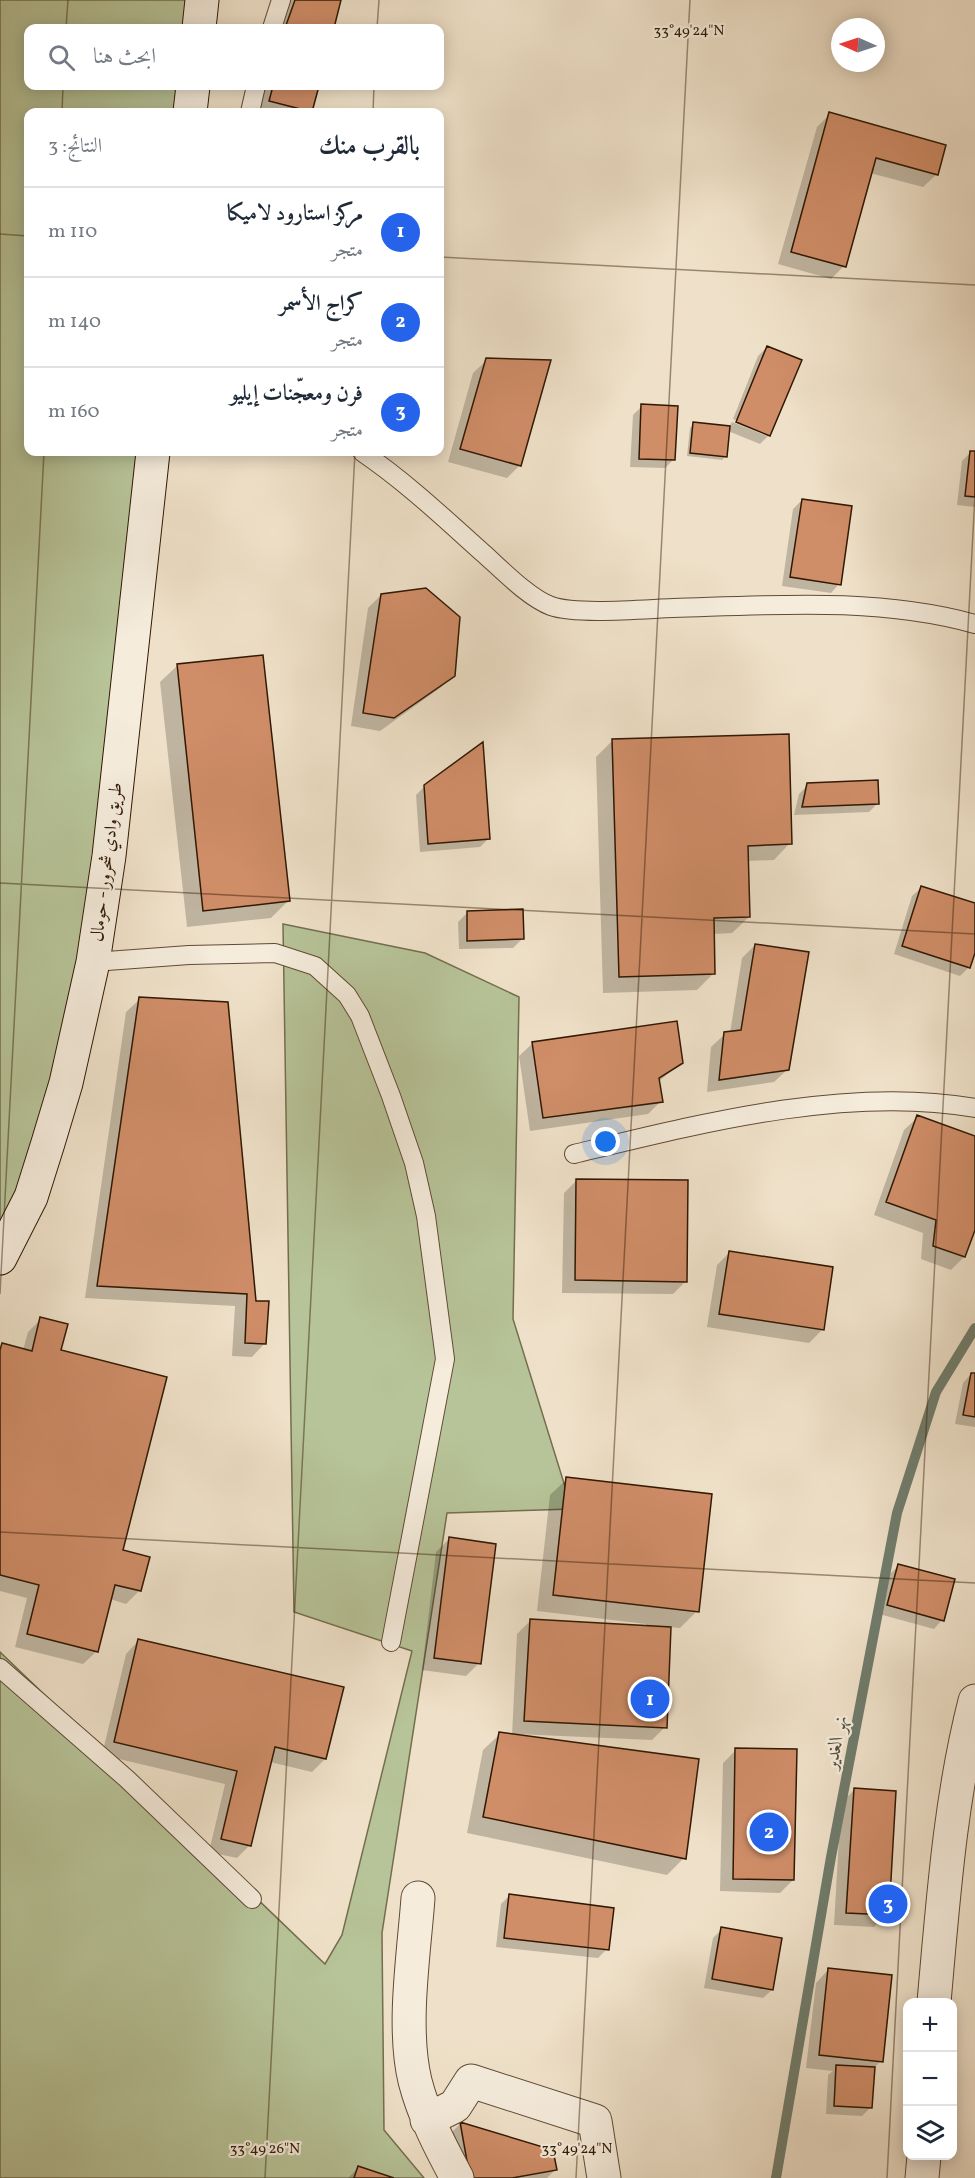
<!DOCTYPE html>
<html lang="ar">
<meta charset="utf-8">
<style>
:root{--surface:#fff;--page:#f2f2f3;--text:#1f2937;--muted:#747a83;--line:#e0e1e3;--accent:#2563eb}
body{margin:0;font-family:Vollkorn,Amiri,serif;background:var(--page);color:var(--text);direction:rtl}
.controls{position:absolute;right:18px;bottom:18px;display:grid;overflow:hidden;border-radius:12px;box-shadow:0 3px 15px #0003}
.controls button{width:54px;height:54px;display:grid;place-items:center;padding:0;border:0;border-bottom:2px solid var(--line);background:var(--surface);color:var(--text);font:30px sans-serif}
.compass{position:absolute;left:831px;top:18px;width:54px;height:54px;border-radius:50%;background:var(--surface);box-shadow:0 3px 15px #0003;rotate:273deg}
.you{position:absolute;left:606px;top:1142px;width:21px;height:21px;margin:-15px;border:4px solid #fff;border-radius:50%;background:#1a73e8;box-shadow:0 0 0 9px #1a73e833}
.badge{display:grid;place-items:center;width:39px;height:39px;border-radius:50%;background:var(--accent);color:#fff;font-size:20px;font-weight:700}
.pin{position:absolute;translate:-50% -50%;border:3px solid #fff;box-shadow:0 2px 6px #0006}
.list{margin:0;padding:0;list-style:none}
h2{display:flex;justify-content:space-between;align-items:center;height:78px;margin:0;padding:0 24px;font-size:26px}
h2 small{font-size:20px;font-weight:400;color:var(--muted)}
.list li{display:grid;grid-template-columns:39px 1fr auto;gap:18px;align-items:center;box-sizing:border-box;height:90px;padding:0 24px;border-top:2px solid var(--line)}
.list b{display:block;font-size:22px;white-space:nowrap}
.list p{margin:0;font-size:20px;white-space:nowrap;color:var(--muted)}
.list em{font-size:20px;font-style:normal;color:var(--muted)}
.icon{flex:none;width:33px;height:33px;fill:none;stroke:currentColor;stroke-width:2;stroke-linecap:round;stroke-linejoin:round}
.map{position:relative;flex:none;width:975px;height:2178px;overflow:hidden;direction:ltr}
.search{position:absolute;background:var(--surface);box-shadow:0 3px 15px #0003;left:24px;top:24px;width:420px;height:66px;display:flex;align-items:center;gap:15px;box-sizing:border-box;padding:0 21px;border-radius:12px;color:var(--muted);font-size:22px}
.panel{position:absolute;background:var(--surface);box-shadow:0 3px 15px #0003;left:24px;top:108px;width:420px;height:348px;border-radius:12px;direction:rtl}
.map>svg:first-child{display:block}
.green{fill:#b7c398;stroke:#746e4e;stroke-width:1.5}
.shadow{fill:#0003}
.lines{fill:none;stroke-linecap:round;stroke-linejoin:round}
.stream{stroke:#707c6c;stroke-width:10}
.building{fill:#cf8d68;stroke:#301803;stroke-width:1.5}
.service-casing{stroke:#604a34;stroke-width:20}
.minor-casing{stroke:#604a34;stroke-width:35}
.tertiary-casing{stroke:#604a34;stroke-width:35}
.secondary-casing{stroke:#301803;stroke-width:35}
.service{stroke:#f5ecdc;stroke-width:18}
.minor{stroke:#f5ecdc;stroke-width:33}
.tertiary{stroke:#f5ecdc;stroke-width:33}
.secondary{stroke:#f5ecdc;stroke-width:33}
.ticks{fill:none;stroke:#301803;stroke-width:1.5;stroke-opacity:0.45}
.labels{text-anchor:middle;stroke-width:4.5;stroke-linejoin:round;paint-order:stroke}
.street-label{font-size:18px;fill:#301803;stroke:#f5ecdc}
.water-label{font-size:20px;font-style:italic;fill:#555240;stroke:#f5ecdc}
.ticks-label{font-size:15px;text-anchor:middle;fill:#301803;stroke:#f5ecdc;stroke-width:4.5;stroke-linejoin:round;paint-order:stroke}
</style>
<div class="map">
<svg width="975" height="2178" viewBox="0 0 975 2178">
<rect width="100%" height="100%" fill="#efe1c9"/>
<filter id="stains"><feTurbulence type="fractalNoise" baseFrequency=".00333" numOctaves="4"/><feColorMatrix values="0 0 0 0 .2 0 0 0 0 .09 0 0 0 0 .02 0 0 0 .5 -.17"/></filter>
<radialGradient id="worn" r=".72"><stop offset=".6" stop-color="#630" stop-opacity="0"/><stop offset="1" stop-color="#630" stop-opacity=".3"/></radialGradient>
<path class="green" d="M0 0H218L212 28H28V86H206L204 112H28V452H165L112 908 0 1261Z
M283 924 425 953 519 997 513 1319 572 1509 447 1513 382 1933 384 2130 424 2178H0V1652L325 1964 342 1935 412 1651 294 1612Z"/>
<path class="shadow" d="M288 0H340L333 28H277Z
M263 86H318L310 112H257Z
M830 114 937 174 923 187 870 173 844 266 831 279 778 264 817 127Z
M767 347 769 435 760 444 728 431 726 456 722 460 687 456 690 428 694 424 729 427 732 422 767 436V433L733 419 758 356Z
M487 360 520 465 507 478 448 462 473 373Z
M642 406 674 459 665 468 630 467 633 415Z
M971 452 975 453V507L957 505 962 461Z
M802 500 839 584 831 593 782 586 793 509Z
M381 595 454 675 440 688 380 731 351 726 368 608Z
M177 666 288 901 271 918 187 927 160 682Z
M613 740 790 843 774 860 747 861 749 917 732 933 713 934 714 973 697 990 603 993 596 757Z
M808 785 878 803 869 812 794 815 799 794Z
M425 786 489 838 480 847 420 852 416 795Z
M921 888 975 905V948L969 967 960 976 894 954 912 896Z
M467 913 522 939 513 948 459 949 458 922Z
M755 945 788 1069 774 1082 707 1092 711 1047 725 1034 730 1033 742 958Z
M140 999 255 1302 265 1343 252 1357 232 1356 235 1306 85 1298 126 1012Z
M533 1043 681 1063 658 1082 661 1101 648 1114 530 1131 519 1056Z
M918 1117 975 1138V1225L964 1257 951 1270 921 1259 923 1233 874 1215 904 1130Z
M577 1180 686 1281 673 1294 562 1293 564 1193Z
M730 1252 822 1330 809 1343 707 1327 717 1265Z
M41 1319 59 1351 121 1551 140 1590 126 1604 110 1599 97 1651 83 1664 15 1647 27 1598 0 1591V1347L2 1345 23 1350 28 1332Z
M971 1374 975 1375V1427L955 1424 963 1383Z
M567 1479 697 1611 680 1628 670 1627 665 1727 652 1740 516 1734V1736L684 1858 667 1875 467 1833 483 1750 500 1734 512 1735 517 1634 530 1621 646 1627V1624L537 1611 550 1495Z
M449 1539 479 1663 466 1676 422 1670 436 1552Z
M899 1565 942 1620 934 1629 879 1614 890 1574Z
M139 1640 325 1759 312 1772 270 1762 250 1845 237 1858 209 1852 225 1784 102 1755 126 1654Z
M736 1750 793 1880 780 1893 720 1891 723 1763Z
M854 1790 887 1914 874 1927 834 1925 841 1803Z
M510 1895 607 1949 598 1958 496 1947 501 1904Z
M722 1929 772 1990 763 1998 704 1988 713 1938Z
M829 1969 881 2061 873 2069 871 2107 862 2116 826 2114 828 2075 833 2071 806 2068 816 1983Z
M460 2124 551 2151 555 2170 547 2178H460L452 2132Z
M358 2168 390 2178H348Z"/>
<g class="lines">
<path class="stream" d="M776 2178 831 1857 897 1513 936 1392 975 1328"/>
</g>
<path class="building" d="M295 0H341L334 28H285Z
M273 86H319L312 112 269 101Z
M829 112 946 145 938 175 876 158 846 267 791 252Z
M767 346 802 360 770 436 736 422Z
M486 358 551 360 521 466 460 449Z
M641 404 678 406 675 460 639 459Z
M693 422 730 426 727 457 690 453Z
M970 451H975V497L965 496Z
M802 499 852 506 841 585 790 577Z
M426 588 460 617 455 676 394 718 363 713 381 594Z
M263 655 290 901 203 911 177 664Z
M789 734 792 844 748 846 750 917 714 918 715 974 619 977 612 739Z
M483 742 490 839 428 844 424 785Z
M878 780 879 804 802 807 807 783Z
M921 886 975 903V953L970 968 902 946Z
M523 909 524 939 467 941V911Z
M755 944 809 952 789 1070 719 1080 724 1032 741 1030Z
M139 997 228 1002 256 1301H269L266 1344 245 1343 247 1294 97 1286Z
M677 1021 683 1063 659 1078 663 1102 543 1118 532 1042Z
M917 1115 975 1136V1230L965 1257 933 1246 936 1220 886 1202Z
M576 1179 688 1180 687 1282 575 1280Z
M729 1251 833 1267 824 1330 719 1314Z
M40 1317 68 1324 61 1350 167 1377 123 1550 150 1557 141 1591 115 1585 98 1652 27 1634 39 1585 0 1575V1350L2 1343 32 1351Z
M971 1373H975V1417L963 1415Z
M566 1477 712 1494 699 1612 553 1595Z
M449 1537 496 1544 481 1664 434 1658Z
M898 1564 955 1579 944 1621 887 1605Z
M530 1619 671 1627 667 1728 524 1721Z
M138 1639 344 1687 326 1759 275 1747 251 1846 221 1839 237 1771 114 1742Z
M499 1732 699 1759 686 1859 483 1817Z
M735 1748 797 1749 794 1880 733 1879Z
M854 1788 896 1791 889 1915 846 1913Z
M509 1894 614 1908 609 1950 504 1938Z
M721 1927 782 1938 773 1990 712 1979Z
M828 1968 892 1975 883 2062 819 2055Z
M836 2065 875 2067 872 2108 834 2106Z
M460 2122 553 2150 557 2170 512 2178H470Z
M358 2166 394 2178H354Z"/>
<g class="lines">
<g class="service-casing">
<path id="service" d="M272 28 281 0
M250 112 256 86
M362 452C406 482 444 518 483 553 501 569 529 598 551 606 576 615 645 609 673 608 773 605 878 597 975 624
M93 962 189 955 275 953 315 966 347 995 360 1016 391 1096 414 1163 426 1216 445 1359 391 1642
M574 1154C698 1124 848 1085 975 1108
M0 1668 127 1779 252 1899"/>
</g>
<g class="minor-casing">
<path id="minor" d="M418 1898C414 1953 402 2027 415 2081 424 2116 440 2146 457 2178
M427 2120 455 2106 471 2081 595 2121 604 2178"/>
</g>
<g class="tertiary-casing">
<path id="tertiary" d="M934 2002C943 1902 950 1799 975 1701
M922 2178 924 2156"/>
</g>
<g class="secondary-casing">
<path id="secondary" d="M199 28 202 0
M190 112 193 86
M0 1258 31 1197 48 1143 66 1083 93 962 109 856 153 452"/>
</g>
<use href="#service" class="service"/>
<use href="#minor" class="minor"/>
<use href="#tertiary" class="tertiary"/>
<use href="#secondary" class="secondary"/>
</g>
<path class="ticks" d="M66 28 68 0M377 28 379 0M62 112 63 86M373 112 374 86M0 234 28 236M440 257 975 285M0 883 975 934M0 1294 44 452M0 1532 975 1583M265 2178 355 452M576 2178 690 0M887 2178 975 494"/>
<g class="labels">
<g class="street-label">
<text transform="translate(106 862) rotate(-83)" y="6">طريق وادي شحرور - حومال</text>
</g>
<g class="water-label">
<text transform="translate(835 1742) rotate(-79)" y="7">نهر الغدير</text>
</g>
</g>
<g class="ticks-label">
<text x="689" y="35">33°49'24"N</text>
<text x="265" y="2153">33°49'26"N</text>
<text x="577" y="2153">33°49'24"N</text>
</g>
<rect width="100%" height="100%" filter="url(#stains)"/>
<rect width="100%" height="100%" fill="url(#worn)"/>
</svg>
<div class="controls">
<button>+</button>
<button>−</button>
<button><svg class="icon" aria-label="layers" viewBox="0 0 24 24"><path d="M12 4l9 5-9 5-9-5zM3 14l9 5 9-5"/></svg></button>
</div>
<svg class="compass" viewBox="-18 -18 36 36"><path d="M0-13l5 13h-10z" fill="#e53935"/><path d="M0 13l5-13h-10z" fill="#747a83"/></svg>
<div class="you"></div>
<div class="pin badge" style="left:650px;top:1699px">1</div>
<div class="pin badge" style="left:769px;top:1832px">2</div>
<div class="pin badge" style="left:888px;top:1904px">3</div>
<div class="search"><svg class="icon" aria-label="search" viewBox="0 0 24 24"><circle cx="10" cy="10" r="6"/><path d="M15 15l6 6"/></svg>ابحث هنا</div>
<section class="panel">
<h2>بالقرب منك<small>النتائج: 3</small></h2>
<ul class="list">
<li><span class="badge">1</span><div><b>مركز استارود لاميكا</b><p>متجر</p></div><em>110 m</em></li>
<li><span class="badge">2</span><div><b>كراج الأسمر</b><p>متجر</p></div><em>140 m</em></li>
<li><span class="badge">3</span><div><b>فرن ومعجّنات إيليو</b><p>متجر</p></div><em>160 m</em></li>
</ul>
</section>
</div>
